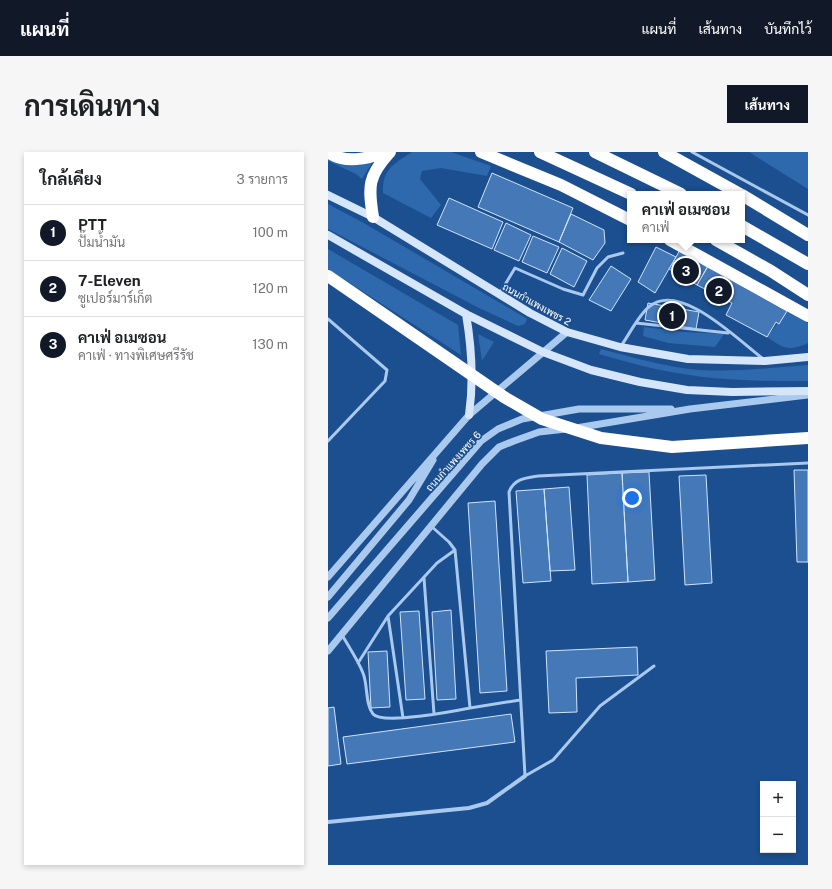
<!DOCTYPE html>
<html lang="th">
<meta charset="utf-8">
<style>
:root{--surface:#fff;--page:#f6f6f6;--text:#202124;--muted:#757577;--line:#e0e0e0;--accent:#111827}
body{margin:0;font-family:"Public Sans",Sarabun,sans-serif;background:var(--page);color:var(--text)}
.controls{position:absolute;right:12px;bottom:12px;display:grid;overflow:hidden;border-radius:0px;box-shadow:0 2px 6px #0003}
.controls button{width:36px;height:36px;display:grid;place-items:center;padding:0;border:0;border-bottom:1px solid var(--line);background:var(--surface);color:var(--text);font:20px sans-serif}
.you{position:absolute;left:304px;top:346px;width:14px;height:14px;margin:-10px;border:3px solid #fff;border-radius:50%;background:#1a73e8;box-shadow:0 0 0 6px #1a73e833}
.badge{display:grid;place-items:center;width:26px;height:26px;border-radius:50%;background:var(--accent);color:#fff;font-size:13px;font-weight:700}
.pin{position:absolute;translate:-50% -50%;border:2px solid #fff;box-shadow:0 1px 4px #0006}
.popup{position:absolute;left:299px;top:39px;width:118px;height:52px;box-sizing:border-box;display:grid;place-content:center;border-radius:0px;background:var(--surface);filter:drop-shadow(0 1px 3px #0005);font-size:13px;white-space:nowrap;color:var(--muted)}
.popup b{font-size:15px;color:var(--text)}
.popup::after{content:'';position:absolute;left:50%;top:100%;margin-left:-8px;border:8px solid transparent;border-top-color:var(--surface)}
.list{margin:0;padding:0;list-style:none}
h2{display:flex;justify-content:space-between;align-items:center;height:52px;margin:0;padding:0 16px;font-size:17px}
h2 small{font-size:13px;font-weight:400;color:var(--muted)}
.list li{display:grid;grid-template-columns:26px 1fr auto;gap:12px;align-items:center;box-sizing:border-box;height:56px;padding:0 16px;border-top:1px solid var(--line)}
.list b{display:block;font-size:15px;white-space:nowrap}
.list p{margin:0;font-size:13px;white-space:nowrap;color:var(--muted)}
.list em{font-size:13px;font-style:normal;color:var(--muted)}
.map{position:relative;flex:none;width:480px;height:713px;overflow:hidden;border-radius:0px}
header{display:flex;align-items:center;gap:24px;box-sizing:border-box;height:56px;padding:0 20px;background:var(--accent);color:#fff}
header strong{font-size:19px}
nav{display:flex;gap:22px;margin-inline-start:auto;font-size:14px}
.intro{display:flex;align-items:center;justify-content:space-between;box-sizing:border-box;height:96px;padding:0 24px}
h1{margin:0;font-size:28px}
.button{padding:10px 18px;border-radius:0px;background:var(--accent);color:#fff;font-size:14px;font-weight:700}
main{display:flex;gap:24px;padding:0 24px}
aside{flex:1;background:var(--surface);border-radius:0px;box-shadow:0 2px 6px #0003}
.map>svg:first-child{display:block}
.green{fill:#2e69ad}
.building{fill:#4478b7;stroke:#cfe3fa}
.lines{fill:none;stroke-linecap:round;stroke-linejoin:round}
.service{stroke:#a9c9ee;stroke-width:3}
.minor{stroke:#a9c9ee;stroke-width:4}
.tertiary{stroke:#a9c9ee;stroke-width:7}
.secondary{stroke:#d6e6fa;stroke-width:8}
.motorway{stroke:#fff;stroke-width:12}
.motorway-bridge{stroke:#fff;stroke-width:12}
.labels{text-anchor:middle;stroke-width:3.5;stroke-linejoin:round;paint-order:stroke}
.street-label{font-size:10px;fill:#fff;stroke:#1b4f8f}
</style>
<header>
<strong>แผนที่</strong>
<nav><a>แผนที่</a><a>เส้นทาง</a><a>บันทึกไว้</a></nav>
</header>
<div class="intro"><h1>การเดินทาง</h1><a class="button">เส้นทาง</a></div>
<main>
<aside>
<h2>ใกล้เคียง<small>3 รายการ</small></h2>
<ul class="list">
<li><span class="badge">1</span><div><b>PTT</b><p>ปั๊มน้ำมัน</p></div><em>100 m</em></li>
<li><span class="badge">2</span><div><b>7-Eleven</b><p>ซูเปอร์มาร์เก็ต</p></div><em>120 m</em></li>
<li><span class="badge">3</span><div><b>คาเฟ่ อเมซอน</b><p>คาเฟ่ · ทางพิเศษศรีรัช</p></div><em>130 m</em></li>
</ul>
</aside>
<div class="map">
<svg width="480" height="713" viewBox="0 0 480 713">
<rect width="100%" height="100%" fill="#1b4f8f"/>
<path class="green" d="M84 0H123L163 14 159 24 113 16 94 19 92 27 113 53 103 66 55 41C54 17 66 12 84 0Z
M421 0H480V37Z
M0 7 44 11 34 27 28 22 0 9Z
M0 52 34 70 191 162 199 167 197 172 190 174 151 156 0 77Z
M0 97 130 173 133 203 0 117Z
M459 159 480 171V191C460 200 455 196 439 185Z
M316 175 356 180 396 182 387 195 340 191 315 184Z
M150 182 166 190 154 209Z
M273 197C300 204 327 212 354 216 395 222 439 216 480 213V229C439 229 396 229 355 222 326 218 299 210 271 202Z"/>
<path class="building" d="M164 21 245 56 231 90 150 55Z
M121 46 175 70 164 97 109 73Z
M243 62 276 78 277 91 265 108 231 90Z
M178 71 203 83 191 109 166 98Z
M205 84 231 95 219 121 194 110Z
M328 95 348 105 327 141 310 130Z
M234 96 259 109 246 135 222 122Z
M352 98 380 114 369 133 341 117Z
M283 114 303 127 283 159 261 148Z
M380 114 459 159 451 172 448 170 439 185 398 163 404 151 369 133Z
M320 151 371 160 368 177 317 168Z
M466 318H480V410H469Z
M321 320 327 428 300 430 294 321Z
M294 321 300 430 264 432 259 323Z
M378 323 384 431 357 433 351 324Z
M241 335 247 418 222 419 216 337Z
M216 337 223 429 195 431 188 339Z
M167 349 179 539 152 541 140 351Z
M123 458 128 547 109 548 104 460Z
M91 459 97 547 78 548 72 460Z
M309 495 310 523 248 526 249 560 221 561 218 499Z
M59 499 62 555 43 556 40 500Z
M6 555 13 612 0 614V556Z
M183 562 187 590 19 612 15 585Z"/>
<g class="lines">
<path class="service" d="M364 0 480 63
M172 141 187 116 235 137 255 143 269 116 280 105 295 101
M0 167 59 218 57 229 0 289
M308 171 400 181
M293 194C301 183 311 162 322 154 353 130 410 188 434 206
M96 426 106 562
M60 464 75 566
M14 483C21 495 30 508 35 521 40 533 37 552 45 562 54 573 127 559 142 556L127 398 121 390 103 374
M30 511 60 464 109 411 127 398
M326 514 272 554 225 608 197 624 181 340C186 327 197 326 210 324L480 311
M142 556 192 548"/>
<path class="minor" d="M0 670 141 656 159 651 197 624"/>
<path class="tertiary" d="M248 276 362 257 480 243
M0 425 141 263 239 180
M0 445 81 348 105 308
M0 466 153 289 170 277 194 267 251 257H343
M0 499 154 312 171 295 186 289 211 280 238 277"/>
<path class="secondary" d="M0 43 45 65 202 161 239 180 292 195 360 207 437 209 480 205
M0 83 138 162 215 200 263 218 312 230 359 238 404 240 480 239
M138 162C144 197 146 228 141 263"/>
<path class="motorway" d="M0 0C16 12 40 7 57 0
M153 0 233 33 302 68
M212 0 303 42
M267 0 353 42
M336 0 412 42
M414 43 480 83
M45 65C40 34 40 24 62 0
M414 74 480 112
M342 88 480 164
M388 88 443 119 480 143"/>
<path class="motorway-bridge" d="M0 124 176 245 214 267 273 286 344 295 480 286"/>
</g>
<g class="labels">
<g class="street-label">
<text transform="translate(209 152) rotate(29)" y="4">ถนนกำแพงเพชร 2</text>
<text transform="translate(125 309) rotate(-48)" y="4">ถนนกำแพงเพชร 6</text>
</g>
</g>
</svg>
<div class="controls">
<button>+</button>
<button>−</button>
</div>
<div class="you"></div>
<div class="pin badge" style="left:344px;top:164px">1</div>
<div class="pin badge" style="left:391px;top:139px">2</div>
<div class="pin badge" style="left:358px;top:119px">3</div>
<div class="popup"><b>คาเฟ่ อเมซอน</b>คาเฟ่</div>
</div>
</main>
